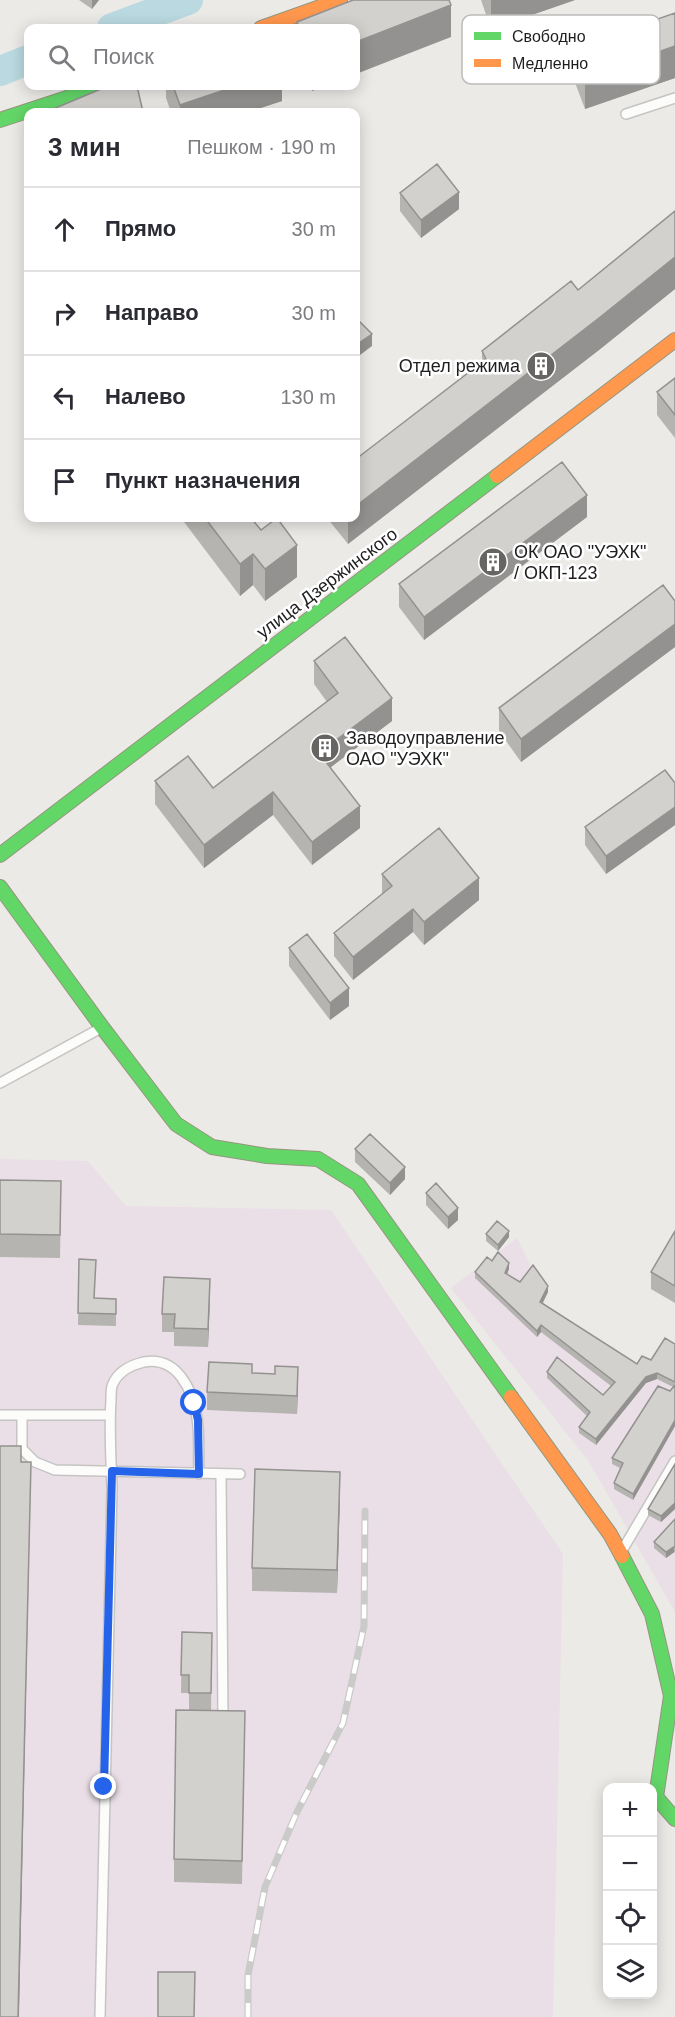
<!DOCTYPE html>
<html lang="ru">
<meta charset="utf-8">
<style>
:root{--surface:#fff;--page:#f2f2f3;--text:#2b2b33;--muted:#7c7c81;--line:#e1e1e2}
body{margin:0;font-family:Helvetica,sans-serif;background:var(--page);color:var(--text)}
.controls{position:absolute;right:18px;bottom:18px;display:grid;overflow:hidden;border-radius:12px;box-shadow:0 3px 15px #0003}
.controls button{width:54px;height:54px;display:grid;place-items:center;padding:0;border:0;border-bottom:2px solid var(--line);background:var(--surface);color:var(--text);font:30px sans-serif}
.stop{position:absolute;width:18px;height:18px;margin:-14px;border:4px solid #2563eb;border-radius:50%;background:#fff}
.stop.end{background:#2563eb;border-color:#fff;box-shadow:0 2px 6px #0008}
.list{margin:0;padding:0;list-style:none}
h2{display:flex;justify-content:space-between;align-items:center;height:78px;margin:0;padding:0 24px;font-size:26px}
h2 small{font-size:20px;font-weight:400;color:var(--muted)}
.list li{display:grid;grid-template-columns:39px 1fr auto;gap:18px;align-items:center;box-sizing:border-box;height:84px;padding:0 24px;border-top:2px solid var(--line)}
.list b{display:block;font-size:22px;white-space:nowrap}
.list em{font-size:20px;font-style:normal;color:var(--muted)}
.icon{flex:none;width:33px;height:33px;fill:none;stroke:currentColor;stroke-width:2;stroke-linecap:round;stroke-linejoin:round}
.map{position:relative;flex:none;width:675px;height:2017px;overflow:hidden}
.search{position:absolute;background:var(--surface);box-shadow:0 3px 15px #0003;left:24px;top:24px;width:336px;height:66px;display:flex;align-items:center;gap:15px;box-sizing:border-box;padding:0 21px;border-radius:12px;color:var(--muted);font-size:22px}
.panel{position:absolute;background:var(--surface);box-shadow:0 3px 15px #0003;left:24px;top:108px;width:336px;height:414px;border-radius:12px}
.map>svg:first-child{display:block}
.industrial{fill:#eadfe6}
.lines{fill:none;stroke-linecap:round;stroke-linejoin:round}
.river{stroke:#bad9e0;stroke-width:30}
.lane-casing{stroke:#c5c4c3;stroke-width:12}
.fast-casing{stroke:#95967f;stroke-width:16}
.slow-casing{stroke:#95967f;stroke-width:16}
.lane{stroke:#fcfcfb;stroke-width:9}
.fast{stroke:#63d668;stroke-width:14}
.slow{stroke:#ff974d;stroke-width:14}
.rail-casing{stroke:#cacac9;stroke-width:7}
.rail{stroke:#fff;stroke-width:4.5;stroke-dasharray:14;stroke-linecap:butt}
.wall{fill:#b5b4b1}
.shaded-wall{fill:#949290}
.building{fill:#d3d1ce;stroke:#949290;stroke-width:1.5}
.route{stroke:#2563eb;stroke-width:8}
.labels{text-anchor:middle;stroke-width:5;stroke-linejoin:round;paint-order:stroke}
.poi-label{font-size:18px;fill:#1e1e1e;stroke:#fff;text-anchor:start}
.street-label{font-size:18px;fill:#1e1e1e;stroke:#fff}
.key{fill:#fff;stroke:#bcbcbc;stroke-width:1.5}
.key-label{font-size:16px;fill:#1e1e1e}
</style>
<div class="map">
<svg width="675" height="2017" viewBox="0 0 675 2017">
<rect width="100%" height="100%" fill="#eceae7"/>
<path class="industrial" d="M0 1159 88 1161 126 1206 331 1210 563 1554 553 2017H0Z
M517 1238 533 1271 540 1308 637 1370 651 1365 675 1345V1612L589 1462 451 1288Z"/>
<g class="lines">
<path class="river" d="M112 28 188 0
M0 71 28 60"/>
<g class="lane-casing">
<path id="lane" d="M626 114 675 98
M0 1083 101 1028
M0 1415H110
M22 1416V1449L35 1462 55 1470 240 1474
M221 1474 223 1719
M623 1549 675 1461
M100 2017 112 1488C111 1458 109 1429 111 1400 111 1396 111 1390 112 1386 117 1372 131 1365 144 1362 177 1356 193 1390 197 1418 200 1436 198 1456 199 1474"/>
</g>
<g class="fast-casing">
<path id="fast" d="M0 120 103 86
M0 855 497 476
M0 887 102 1027 176 1124 212 1147 267 1156 318 1159 358 1184 511 1397
M622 1556 652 1614 671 1696 656 1797 675 1819"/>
</g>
<g class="slow-casing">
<path id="slow" d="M261 28 340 0
M497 476 675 340
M511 1397 610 1534 622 1556"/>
</g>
<use href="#lane" class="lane"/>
<use href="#fast" class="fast"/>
<use href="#slow" class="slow"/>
<g class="rail-casing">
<path id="rail" d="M248 2017V1975L265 1887 297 1812 343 1723 364 1626 365 1511"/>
</g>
<use href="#rail" class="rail"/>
</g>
<path class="wall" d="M79 0H99L92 9Z
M481 0H575L491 29Z
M675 13V78L585 109 574 80V48Z
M166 86H282V101L249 112H171L166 98Z
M400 193 459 209 421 238 400 211Z
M675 211V289L599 350 348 544 327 518H356L482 362V351L578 290Z
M28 216V402L25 239Z
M675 378V438L657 415V392Z
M587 517 424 640 399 607V584Z
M181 518H251L297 577 265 601 253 585 240 596Z
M675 601V647L521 762 499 731V708Z
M314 661 392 721 331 767 360 828 312 865 273 815 204 868 155 804V781L213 788 327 702 314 684Z
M675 783V825L606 874 585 845V827Z
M382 874 479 900 424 945 413 932 353 980 334 956V933L382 894Z
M289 948 349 1006 330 1020 289 966Z
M355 1149 405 1179 390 1195 355 1162Z
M0 1180 61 1204 60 1258 0 1257Z
M426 1193 458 1220 448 1229 426 1205Z
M675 1231V1303L651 1289V1272Z
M486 1234 509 1237 498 1251 486 1241Z
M79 1259 95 1298 116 1299V1326L78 1325Z
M492 1261 509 1269 507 1274 520 1282 548 1292 543 1303 637 1364 651 1360 675 1344V1426L633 1500 614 1489V1483L620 1468 612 1464V1458L673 1387 657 1379 646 1383 596 1445 579 1433V1427L587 1416 547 1378V1372L603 1395 611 1386 541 1332 537 1337 475 1278V1272Z
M210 1296 208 1347 174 1346V1332H162V1314Z
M252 1373 298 1385 297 1414 207 1410V1392Z
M675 1464V1509L661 1522 648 1515V1509Z
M340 1495 337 1593 252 1591V1568Z
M675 1519V1552L666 1558 654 1548V1542Z
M182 1632 212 1650 211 1710 245 1711 242 1884 174 1882V1859L189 1710V1693H181Z"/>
<path class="shaded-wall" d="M92 0H99L92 9Z
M491 0H575L491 29Z
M451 5V37L356 74V42Z
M675 46V78L585 109V78Z
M236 86H282V101L249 112H180V105Z
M312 86H325L312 91Z
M459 192V209L421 238V220Z
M675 257V289L599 350 348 544V518H356V506Z
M358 274V280L356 282V276Z
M372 334V346L356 358V345Z
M587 495V517L424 640V617Z
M297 545V577L265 601V569Z
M253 554V585L240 596V564Z
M675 624V647L521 762V739Z
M392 698V721L319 776V753Z
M273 792V815L204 868V845Z
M360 806V828L312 865V842Z
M675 807V825L606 874V856Z
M479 878V900L424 945V922Z
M413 909V932L353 980V957Z
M349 988V1006L330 1020V1003Z
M405 1167V1179L390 1195V1183Z
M458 1208V1220L448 1229V1217Z
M509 1231V1237L498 1251V1245Z
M509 1263V1269L505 1279V1273Z
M210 1279V1296L208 1347V1329Z
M548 1286V1292L540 1308V1302Z
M541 1325V1332L537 1337V1331Z
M298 1367V1385L297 1414V1396Z
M657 1373V1379L646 1383 596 1445V1439L646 1377Z
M675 1420V1426L633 1500V1494Z
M31 1462 19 2017H18Z
M340 1472V1495L337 1593V1570Z
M675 1503V1509L661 1522V1516Z
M674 1546V1552L666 1558V1552Z"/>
<path class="building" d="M353 0H449L451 5 356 42V28H300L297 22Z
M675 13V46L585 78 574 48Z
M108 86H137L143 112H46Z
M173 86H236L180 105Z
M437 164 459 192 421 220 400 193Z
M675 211V257L599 318 356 506V459L486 359 482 351 571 281 578 290Z
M25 216H28V379Z
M358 320 372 334 356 345V322Z
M675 378V415L657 392Z
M562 462 587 495 424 617 399 584Z
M205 518H251L261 530 277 518 297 545 265 569 253 554 240 564Z
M663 585 675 601V624L521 739 499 708Z
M345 637 392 698 319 753 360 806 312 842 273 792 204 845 155 781 188 756 213 788 338 693 314 661Z
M665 770 675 783V807L606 856 585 827Z
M439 828 479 878 424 922 413 909 353 957 334 933 392 886 382 874Z
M307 934 349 988 330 1003 289 948Z
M370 1134 405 1167 390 1183 355 1149Z
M0 1180 61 1181 60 1235 0 1234Z
M436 1183 458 1208 448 1217 426 1193Z
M497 1221 509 1231 498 1245 486 1234Z
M675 1231V1286L651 1272Z
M498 1252 509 1263 505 1273 520 1282 533 1265 548 1286 540 1302 637 1364 642 1356 651 1360 665 1338 675 1344V1382L657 1373 646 1377 596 1439 579 1427 590 1412 547 1372 557 1357 603 1395 615 1382 541 1325 537 1331 475 1272 487 1257 492 1261Z
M79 1259 96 1260 94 1298 116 1299V1314L78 1313Z
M164 1277 210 1279 208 1329 174 1328 175 1314H162Z
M209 1362 252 1364V1373L275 1374V1366L298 1367 297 1396 207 1392Z
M675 1385V1420L633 1494 614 1483 623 1463 612 1458 658 1386 670 1391Z
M0 1446H21V1462H31L18 2017H0Z
M675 1464V1503L661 1516 648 1509Z
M255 1469 340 1472 337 1570 252 1568Z
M675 1519V1546L666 1552 654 1542Z
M182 1632 212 1633 211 1693H189V1675H181Z
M176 1710 245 1711 242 1861 174 1859Z
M158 1972H195L194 2017H158Z"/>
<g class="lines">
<path class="route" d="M104 1787 112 1471 199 1474 198 1420 194 1403"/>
</g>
<defs>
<g id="building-disc" transform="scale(1.5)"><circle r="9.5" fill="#666564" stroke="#fff"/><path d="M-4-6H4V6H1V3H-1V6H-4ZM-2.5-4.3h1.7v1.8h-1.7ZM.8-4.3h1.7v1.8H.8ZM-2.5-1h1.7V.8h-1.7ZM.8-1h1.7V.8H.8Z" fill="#fff"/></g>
</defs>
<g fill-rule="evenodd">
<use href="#building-disc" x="541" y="366"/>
<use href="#building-disc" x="493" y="562"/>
<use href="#building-disc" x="325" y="748"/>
</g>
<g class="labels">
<g class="poi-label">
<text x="520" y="372" text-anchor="end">Отдел режима</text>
<text x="514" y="558">ОК ОАО "УЭХК"<tspan x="514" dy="21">/ ОКП-123</tspan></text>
<text x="346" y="744">Заводоуправление<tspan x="346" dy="21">ОАО "УЭХК"</tspan></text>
</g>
<g class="street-label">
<text transform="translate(327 583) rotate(-37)" y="6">улица Дзержинского</text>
</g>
</g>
<rect x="462" y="15" width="198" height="69" rx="9" class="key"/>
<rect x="474" y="32" width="27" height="8" fill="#63d668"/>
<rect x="474" y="59" width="27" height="8" fill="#ff974d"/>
<g class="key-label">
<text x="512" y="42">Свободно</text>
<text x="512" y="69">Медленно</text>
</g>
</svg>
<div class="controls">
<button>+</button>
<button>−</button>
<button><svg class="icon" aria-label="locate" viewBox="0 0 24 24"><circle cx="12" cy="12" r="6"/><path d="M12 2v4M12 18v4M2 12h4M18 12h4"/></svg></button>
<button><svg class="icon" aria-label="layers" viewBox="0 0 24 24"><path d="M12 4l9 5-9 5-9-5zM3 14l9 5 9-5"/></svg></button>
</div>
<div class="stop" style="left:194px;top:1403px"></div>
<div class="stop end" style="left:104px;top:1787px"></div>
<div class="search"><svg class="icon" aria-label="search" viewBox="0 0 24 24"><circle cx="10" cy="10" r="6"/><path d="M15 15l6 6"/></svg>Поиск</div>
<section class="panel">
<h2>3 мин<small>Пешком · 190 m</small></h2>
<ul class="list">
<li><svg class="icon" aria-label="ahead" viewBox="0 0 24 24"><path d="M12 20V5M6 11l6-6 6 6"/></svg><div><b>Прямо</b></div><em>30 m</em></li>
<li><svg class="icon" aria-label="right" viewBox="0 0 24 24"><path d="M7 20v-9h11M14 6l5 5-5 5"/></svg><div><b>Направо</b></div><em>30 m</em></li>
<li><svg class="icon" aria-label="left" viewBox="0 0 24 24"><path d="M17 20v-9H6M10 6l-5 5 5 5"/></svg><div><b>Налево</b></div><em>130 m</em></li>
<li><svg class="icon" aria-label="arrive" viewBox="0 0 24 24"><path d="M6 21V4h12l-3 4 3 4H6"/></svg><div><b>Пункт назначения</b></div></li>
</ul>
</section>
</div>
